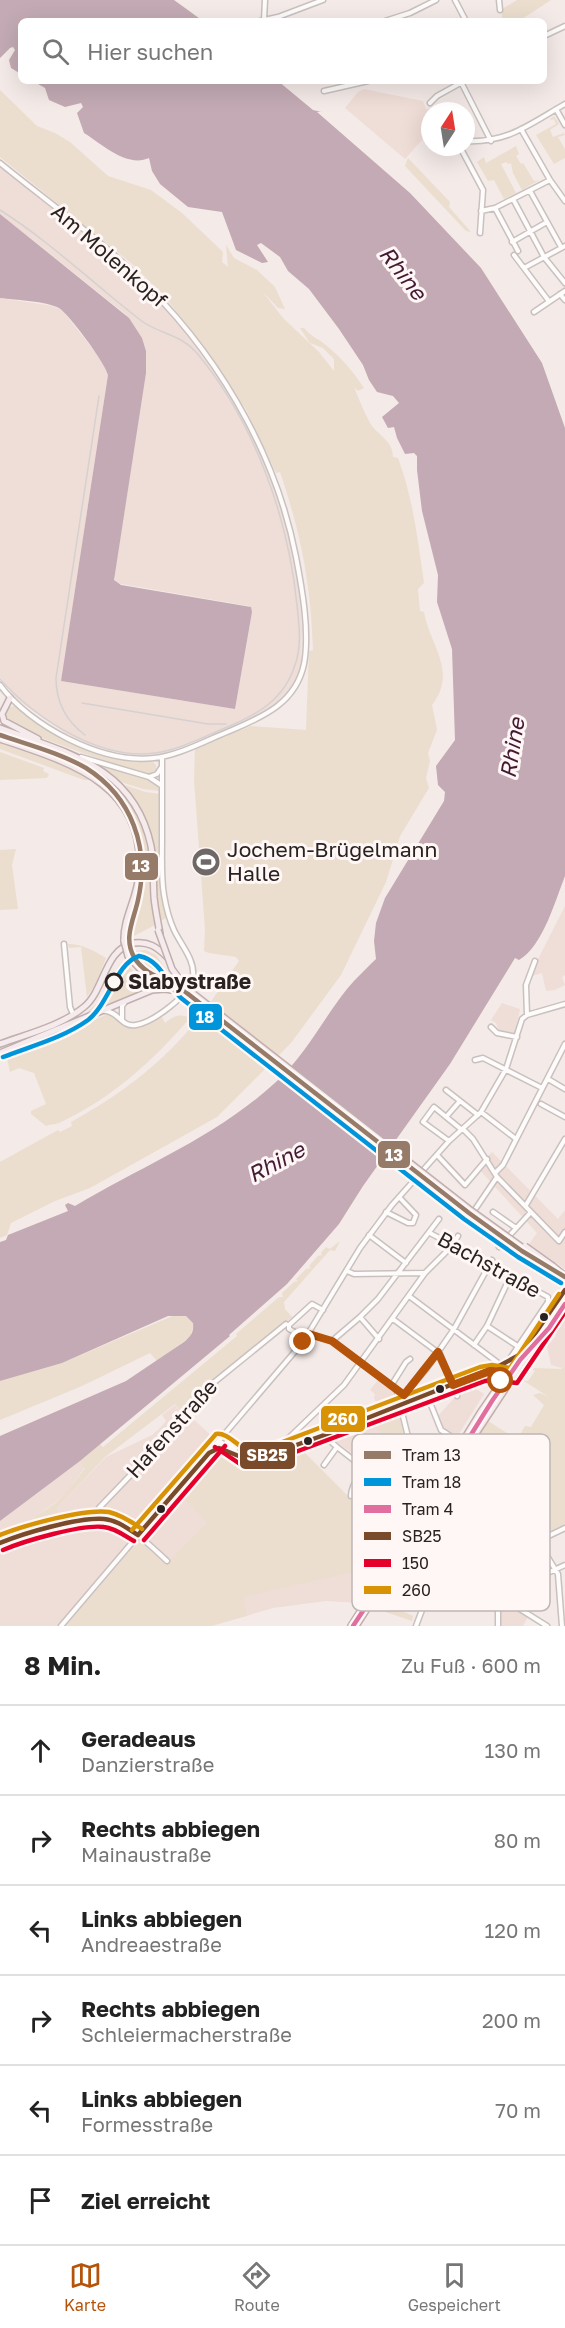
<!DOCTYPE html>
<html lang="de">
<meta charset="utf-8">
<style>
:root{--surface:#fff;--page:#f6f6f6;--text:#222;--muted:#767676;--line:#e0e0e0;--accent:#b45309}
body{margin:0;font-family:"Golos Text",sans-serif;background:var(--page);color:var(--text)}
.compass{position:absolute;left:421px;top:102px;width:54px;height:54px;border-radius:50%;background:var(--surface);box-shadow:0 6px 24px #0002;rotate:12deg}
.stop{position:absolute;width:18px;height:18px;margin:-14px;border:4px solid #b45309;border-radius:50%;background:#fff}
.stop.end{background:#b45309;border-color:#fff;box-shadow:0 2px 6px #0008}
.list{margin:0;padding:0;list-style:none}
h2{display:flex;justify-content:space-between;align-items:center;height:78px;margin:0;padding:0 24px;font-size:26px}
h2 small{font-size:20px;font-weight:400;color:var(--muted)}
.list li{display:grid;grid-template-columns:39px 1fr auto;gap:18px;align-items:center;box-sizing:border-box;height:90px;padding:0 24px;border-top:2px solid var(--line)}
.list b{display:block;font-size:22px;white-space:nowrap}
.list p{margin:0;font-size:20px;white-space:nowrap;color:var(--muted)}
.list em{font-size:20px;font-style:normal;color:var(--muted)}
.icon{flex:none;width:33px;height:33px;fill:none;stroke:currentColor;stroke-width:2;stroke-linecap:round;stroke-linejoin:round}
.map{position:relative;flex:none;width:565px;height:1626px;overflow:hidden}
.search{position:absolute;background:var(--surface);box-shadow:0 6px 24px #0002;left:18px;right:18px;top:18px;height:66px;display:flex;align-items:center;gap:15px;box-sizing:border-box;padding:0 21px;border-radius:9px;color:var(--muted);font-size:22px}
.sheet{height:618px;background:var(--surface)}
nav{display:flex;justify-content:space-around;align-items:center;box-sizing:border-box;height:84px;border-top:2px solid var(--line);background:var(--surface);font-size:16px;color:var(--muted)}
nav a{display:grid;justify-items:center;gap:3px}
nav .on{color:var(--accent)}
.map>svg:first-child{display:block}
.built{fill:#efddd7}
.green{fill:#ebdece}
.water{fill:#c3aab4}
.lines{fill:none;stroke-linecap:round;stroke-linejoin:round}
.minor-casing{stroke:#c9c1bf;stroke-width:7}
.major-casing{stroke:#c1aeaf;stroke-width:8}
.minor{stroke:#fdfcfb;stroke-width:4}
.major{stroke:#f5ebec;stroke-width:5}
.rail{stroke:#d5d1d0;stroke-width:1.5}
.major-bridge-casing{stroke:#c1aeaf;stroke-width:8;stroke-linecap:butt}
.major-bridge{stroke:#f5ebec;stroke-width:5}
.bus-1-casing{stroke:#fef7f5;stroke-width:9}
.bus-2-casing{stroke:#fef7f5;stroke-width:9}
.bus-3-casing{stroke:#fef7f5;stroke-width:9}
.bus-1{stroke:#7a4b2a;stroke-width:4.5}
.bus-2{stroke:#e4002b;stroke-width:4.5}
.bus-3{stroke:#d89205;stroke-width:4.5}
.tram-1-casing{stroke:#fef7f5;stroke-width:9}
.tram-2-casing{stroke:#fef7f5;stroke-width:9}
.tram-3-casing{stroke:#fef7f5;stroke-width:9}
.tram-1{stroke:#967b68;stroke-width:4.5}
.tram-2{stroke:#0095da;stroke-width:4.5}
.tram-3{stroke:#e06e9f;stroke-width:4.5}
.route{stroke:#b45309;stroke-width:8}
.stop-dot{fill:#fef7f5;stroke:#292220;stroke-width:3}
.bus-dot{fill:#292220;stroke:#fef7f5;stroke-width:2}
.labels{text-anchor:middle;stroke-width:6;stroke-linejoin:round;paint-order:stroke}
.street-label{font-size:21px;fill:#292220;stroke:#fef7f5}
.poi-label{font-size:21px;fill:#292220;stroke:#fef7f5;text-anchor:start}
.stop-label{font-size:21px;font-weight:bold;fill:#292220;stroke:#fef7f5;text-anchor:start}
.water-label{font-size:22px;font-style:italic;fill:#441a33;stroke:#fef7f5}
.key{fill:#fef7f5;stroke:#beb7b5;stroke-width:1.5}
.key-label{font-size:16px;fill:#292220}
.line-badge{stroke:#fef7f5;stroke-width:2}
.badge-label{font-size:16px;text-anchor:middle;font-weight:bold;fill:#fff}
</style>
<div class="map">
<svg width="565" height="1626" viewBox="0 0 565 1626">
<rect width="100%" height="100%" fill="#f4eae7"/>
<path class="built" d="M364 89 423 101 426 109 435 108V111H430V131L405 159 345 108 358 92Z
M0 165 130 270 164 304 230 393 248 425 269 475 288 529 299 583 302 628 301 664 293 688 282 700 261 716 163 754 133 755 117 752 85 743 65 733 16 699 0 677V298L53 306 62 310 100 358 108 375 61 681 235 709 252 612 249 606 116 583 114 577 146 373V351L142 338 124 313 0 214Z
M565 906V975L562 977 565 985 555 990 546 991 542 973 529 977Z
M502 1003 520 1009 514 1035 499 1032 496 1023 491 1020Z
M492 1152 558 1219 565 1210V1269L529 1244 537 1233 478 1168Z
M565 1319V1365L561 1368 551 1365 547 1346 556 1336 554 1334Z
M378 1380 396 1393 397 1398 394 1403 380 1409 374 1398 375 1394 370 1390Z
M476 1389 484 1394 457 1437 443 1429 438 1416 455 1397Z
M175 1405 182 1413 191 1417 215 1439 177 1486 182 1491 215 1478 259 1472 288 1453 364 1590 361 1603 326 1601 273 1608 212 1626H0V1550L10 1542 65 1530 57 1508 106 1457 152 1435 159 1429 166 1421 162 1415Z
M399 1410 401 1411 409 1446 405 1454 386 1439 382 1443 379 1441 377 1447 364 1463 336 1441 334 1436Z
M80 1461 85 1467 67 1492 53 1504 18 1529 6 1532 0 1536V1521Z
M503 1603 529 1615 523 1626H501V1605Z"/>
<path class="green" d="M517 0H551L519 21H502V9Z
M0 90 37 126 55 133 70 142 108 176 151 190 182 213 223 252 222 262 228 267 226 245 234 258 257 270 275 287 285 309 278 308 262 291 283 318 319 352 334 371V359L323 348 310 343 300 328H304C310 336 319 339 327 346 343 359 354 373 364 388L358 391 354 387C359 399 364 412 370 423 377 435 393 440 393 457L398 458C413 498 418 541 424 583L418 589 420 611 424 612C430 646 458 671 432 705L437 730 428 753 430 761 426 778 429 788 400 836 386 882 341 975 291 1043 217 1117 90 1188 55 1201 11 1223 7 1235 0 1238V1162L58 1130 60 1132 72 1126 71 1122C118 1096 159 1066 193 1025 210 1005 224 982 239 961L236 957 209 953 204 951 205 930 194 780 195 749 251 726 306 730 309 651 313 650C311 584 301 534 280 472L276 473 245 408 193 332 163 295 131 263 0 157Z
M554 116 559 124 550 130 553 137 564 133 565 135 558 137 565 149V158L554 164 536 135 556 124 554 119 551 120 550 119Z
M516 146 519 154 516 156 521 164 523 163 534 181 539 180 522 190 513 173 511 163 508 164 506 162 501 164 516 193 504 199 494 180 488 181 477 162 484 157 486 163Z
M408 158 450 202 449 207 471 232 466 231 405 166Z
M14 706 56 734 89 750 128 760 153 762 156 765V772L150 776 135 772 42 738 6 718 5 713 7 708Z
M0 741 69 766 91 780H84L0 749Z
M0 752 44 768 43 771 49 774 47 778 0 780Z
M99 765 153 781 159 784 160 791 143 789 121 782Z
M125 785 145 792 160 794 161 876 167 918 160 921C155 889 158 858 148 826 144 811 133 799 125 785Z
M115 786C155 822 149 877 155 925L132 937C134 920 142 904 144 887 149 852 140 812 114 787Z
M16 849 12 865 18 909 0 910V850Z
M68 944C83 944 94 951 106 958L96 983 87 997 81 947 69 948Z
M146 950 156 955 172 978 171 980 147 967 134 951Z
M126 962 134 972 160 985 83 1016 102 998 119 965Z
M110 1013C116 1017 119 1022 125 1026 136 1032 150 1020 160 1014L165 1023C174 1016 179 1013 190 1018 153 1061 111 1099 59 1123 54 1125 50 1124 46 1126L31 1114V1111L46 1104 34 1073 19 1068 10 1072 7 1058Z
M340 1241 335 1251 330 1250 284 1302 285 1309 292 1317 210 1381 182 1413 175 1404 105 1457 57 1508 63 1524 19 1533 18 1529C29 1519 42 1513 54 1504 66 1494 76 1480 85 1468L80 1461 100 1444 103 1447 237 1336 236 1334 279 1297H283L282 1293 294 1282 298 1281 296 1279 306 1269 311 1268 309 1266 318 1256 322 1255 321 1253 326 1247 330 1249Z
M175 1315 186 1316 194 1324 190 1337 157 1361 150 1353 82 1386 0 1420V1381L62 1363Z
M565 1365V1524L537 1537 535 1534 520 1543 519 1545 527 1562 503 1571 502 1580 505 1587H498L496 1585C505 1566 494 1545 514 1531L512 1529 524 1520C519 1508 516 1490 500 1485V1481L491 1493 493 1495 469 1526 457 1519 461 1510 455 1519 468 1527 446 1545 443 1551 427 1542 426 1533 450 1484 488 1421 521 1442 522 1440 518 1438 525 1426 531 1427 544 1405 533 1395 540 1393 549 1397 524 1381H528L535 1371 533 1370 534 1368 561 1369Z
M398 1412 403 1433 399 1434 395 1432 389 1439 374 1426 375 1421Z
M300 1448 373 1521 401 1537 369 1590 357 1597 353 1572 243 1597 247 1616 209 1626H66L139 1541 165 1565 207 1523 180 1494 212 1453 222 1450 253 1463H259Z
M405 1564 415 1570 394 1607 413 1616 412 1621 371 1607Z"/>
<path class="water" d="M0 0H174L203 21H21V74L11 68 9 60 15 50 13 47 10 48 0 58Z
M33 81H278L313 110 321 112H317L410 193 481 268 542 363 565 428V876C555 901 543 946 519 960L515 958 450 1064 363 1186 339 1224 287 1284 229 1335 230 1336 80 1461 0 1521V1436L126 1381 184 1342C191 1336 194 1332 193 1323L186 1316H168L62 1363 0 1381V1242L6 1240 8 1235 68 1211 65 1205 68 1203 75 1206C144 1165 216 1137 276 1082 305 1056 323 1019 347 989 356 978 366 969 376 959L374 941 376 923 385 898 444 801 445 792 438 785 436 766 455 740 452 649 437 602 438 575 422 511 417 470V456L414 453 405 454 397 438 394 427 388 428 382 417 399 403 393 396 377 392 369 380 363 365 339 329 309 289 288 271 280 257 261 243 257 245 268 262 262 263 236 250 222 212 188 207 160 184 152 171 149 158C127 168 102 144 84 133L77 113 83 107 81 103 65 107 49 100 45 88Z
M0 214 129 318 142 338 146 351V373L114 580 121 585 251 607 252 612 235 709 61 681 108 375C106 364 69 314 59 308 46 301 16 300 0 298Z"/>
<g class="lines">
<g class="minor-casing">
<path id="minor" d="M455 0 466 21
M499 0 500 10
M264 20 265 0
M260 21 278 17 323 0
M385 21 410 13 436 0
M544 36 565 26
M461 82 491 141
M324 91 368 81
M430 103 437 96 464 81
M556 109 565 125
M521 129 550 180 565 201
M466 141C508 143 530 124 565 104
M460 147 483 190 480 233
M0 163C44 199 92 233 133 272 213 347 275 448 296 557 302 588 310 632 304 664 296 702 265 716 232 730 209 739 178 756 154 758 102 764 30 726 0 685
M530 191 561 247
M513 199 544 257 565 283
M495 208 518 251
M481 211 495 208 550 180
M512 242 547 222
M514 255 548 300
M524 268 565 246
M560 294 565 300
M534 312 565 291
M81 757 149 777 161 785
M149 777 157 774 161 768
M64 944 70 1007 73 1014
M105 1011C118 1011 122 1028 136 1025 153 1022 191 995 193 976 195 960 181 945 174 930 169 919 166 907 164 895 161 877 162 858 162 840 162 812 162 785 162 757
M527 1015 526 985 535 961
M122 1020V1006L125 1002
M491 1027 497 1033 517 1037
M475 1060 483 1058 542 1088
M548 1079 565 1089
M446 1090 478 1115
M541 1104 565 1117
M481 1112 516 1139
M446 1117 460 1101
M463 1129 473 1139 497 1177 559 1241 565 1232
M449 1141 423 1122 434 1107 462 1130
M437 1155 465 1185 487 1159
M496 1172 503 1165 565 1044
M526 1205 565 1139
M476 1208 497 1177
M386 1212 408 1223H413L416 1215 399 1197
M493 1212 516 1228
M430 1233 548 1297V1302L511 1357 512 1358
M369 1235 406 1263
M499 1247 531 1212
M347 1271 354 1274 424 1273
M409 1296 501 1365
M360 1317 379 1339
M393 1319 440 1354 457 1396
M487 1326 519 1347
M309 1334 332 1341 404 1395 408 1403
M306 1338 289 1329V1325L312 1304 323 1310
M332 1341 360 1317 378 1299 439 1219
M474 1345 487 1326 510 1277
M488 1370 514 1358
M391 1386 406 1362 410 1359
M397 1392 425 1506
M404 1395 427 1368 454 1329 492 1260
M427 1395 441 1430 461 1443
M226 1433 227 1441 235 1449
M327 1434 329 1440 337 1447 392 1490
M219 1441 246 1459H257L483 1374C497 1370 501 1377 514 1376
M290 1448 289 1443 293 1435
M212 1451 219 1448 233 1453
M272 1454 344 1385 425 1273 452 1246 458 1236
M414 1458 430 1459 446 1433
M324 1465 337 1447
M422 1489 431 1496 433 1500
M351 1496C351 1479 376 1454 387 1440
M94 1519 99 1508 166 1438 201 1393 286 1324
M412 1533 411 1539 414 1548 495 1597
M414 1541 498 1591
M0 1543C16 1534 36 1532 54 1529 67 1526 79 1521 91 1519 122 1515 146 1542 167 1561
M433 1581 455 1573
M494.5 1596a5.5 5.5 0 1 1 11 0a5.5 5.5 0 1 1-11 0Z
M504 1593 565 1565
M504 1599 547 1626
M367 1600 361 1595 356 1563 407 1459 413 1454
M61 1626 303 1342 360 1248 392 1205 449 1141 481 1112 506 1069 522 1019 527 1015 565 1004
M416 1626 440 1562
M498 1626V1601
M562 1626 558 1574 538 1541 565 1528"/>
</g>
<g class="major-casing">
<path id="major" d="M10 698 2 714 4 721 38 739
M0 728C67 753 134 766 151 846 154 863 153 880 154 897 155 909 158 922 160 934
M0 739C68 762 146 783 139 873 138 897 123 918 124 941
M128 956 141 970 172 987
M0 1044C27 1034 61 1026 84 1007 105 990 104 949 134 943 148 941 157 947 167 957
M0 1053 152 990 165 989 178 991
M518 1252 565 1285
M553 1266 565 1276
M351 1626 419 1520 442 1475 480 1413 565 1290
M356 1626 370 1604 393 1577 416 1541 451 1474 473 1438 565 1298"/>
</g>
<use href="#minor" class="minor"/>
<use href="#major" class="major"/>
<path class="rail" d="M0 210C38 234 72 264 107 293 119 303 131 313 143 322 161 334 181 335 196 352 254 421 288 516 297 605 299 625 302 645 295 665 284 700 257 715 225 728 203 737 179 750 155 753 100 761 35 718 0 679
M82 703 208 724H226
M85 735C66 721 56 702 56 678L99 396"/>
<g class="major-bridge-casing">
<path id="major-bridge" d="M158 930 172 969 186 988 469 1209 526 1250
M124 941 128 956
M183 994 460 1210 518 1252
M525 1246 553 1266"/>
</g>
<use href="#major-bridge" class="major-bridge"/>
<g class="bus-1-casing">
<path id="bus-1" d="M138 1535 209 1453 219 1448 246 1459H257L327 1434 501 1365 521 1354 565 1290
M0 1543C24 1533 79 1517 104 1519 117 1520 128 1529 138 1535"/>
</g>
<g class="bus-2-casing">
<path id="bus-2" d="M215 1447 243 1466H258L485 1381 492 1380 517 1383 565 1312
M144 1540 225 1446
M3 1550C24 1541 82 1524 104 1527 115 1528 125 1536 134 1541"/>
</g>
<g class="bus-3-casing">
<path id="bus-3" d="M132 1530 216 1434C230 1432 240 1452 256 1452L480 1367 492 1365 510 1368 559 1294
M0 1535C22 1526 86 1508 109 1512 121 1515 132 1522 142 1529"/>
</g>
<use href="#bus-1" class="bus-1"/>
<use href="#bus-2" class="bus-2"/>
<use href="#bus-3" class="bus-3"/>
<g class="tram-1-casing">
<path id="tram-1" d="M0 735C29 745 60 753 86 768 132 797 150 848 138 900 134 919 123 938 134 957 144 975 167 980 183 990L469 1213 522 1251 565 1277"/>
</g>
<g class="tram-2-casing">
<path id="tram-2" d="M3 1057C31 1046 63 1038 88 1020 109 1004 116 963 139 956 161 960 167 984 181 998L464 1219 518 1257 561 1283"/>
</g>
<g class="tram-3-casing">
<path id="tram-3" d="M353 1626 424 1519 444 1478 492 1401 520 1360 549 1328 565 1304"/>
</g>
<use href="#tram-1" class="tram-1"/>
<use href="#tram-2" class="tram-2"/>
<use href="#tram-3" class="tram-3"/>
</g>
<g class="lines">
<path class="route" d="M303 1342 309 1334 332 1341 404 1395 438 1352 453 1385 490 1371 497 1372 501 1377V1381"/>
</g>
<defs>
<g id="stadium-disc" transform="scale(1.5)"><circle r="9.5" fill="#706866" stroke="#fef7f5"/><path d="M0-5a6.5 5 0 1 0 0 10a6.5 5 0 1 0 0-10ZM-3.5-1.8h7v3.6h-7Z" fill="#fff"/></g>
</defs>
<g fill-rule="evenodd">
<use href="#stadium-disc" x="206" y="862"/>
</g>
<circle class="stop-dot" cx="114" cy="982" r="8"/>
<g class="bus-dot">
<circle cx="544" cy="1317" r="5"/>
<circle cx="440" cy="1389" r="5"/>
<circle cx="308" cy="1441" r="5"/>
<circle cx="161" cy="1509" r="5"/>
</g>
<g class="labels">
<g class="street-label">
<text transform="translate(109 256) rotate(41)" y="7">Am Molenkopf</text>
<text transform="translate(489 1265) rotate(29)" y="7">Bachstraße</text>
<text transform="translate(172 1429) rotate(-48)" y="7">Hafenstraße</text>
</g>
<g class="poi-label">
<text x="227" y="857">Jochem-Brügelmann<tspan x="227" dy="24">Halle</tspan></text>
</g>
<g class="stop-label">
<text x="128" y="989">Slabystraße</text>
</g>
<g class="water-label">
<text transform="translate(403 273) rotate(52)" y="8">Rhine</text>
<text transform="translate(512 748) rotate(-81)" y="8">Rhine</text>
<text transform="translate(276 1162) rotate(-28)" y="8">Rhine</text>
</g>
</g>
<rect x="352" y="1434" width="198" height="177" rx="9" class="key"/>
<rect x="364" y="1451" width="27" height="8" fill="#967b68"/>
<rect x="364" y="1478" width="27" height="8" fill="#0095da"/>
<rect x="364" y="1505" width="27" height="8" fill="#e06e9f"/>
<rect x="364" y="1532" width="27" height="8" fill="#7a4b2a"/>
<rect x="364" y="1559" width="27" height="8" fill="#e4002b"/>
<rect x="364" y="1586" width="27" height="8" fill="#d89205"/>
<g class="key-label">
<text x="402" y="1461">Tram 13</text>
<text x="402" y="1488">Tram 18</text>
<text x="402" y="1515">Tram 4</text>
<text x="402" y="1542">SB25</text>
<text x="402" y="1569">150</text>
<text x="402" y="1596">260</text>
</g>
<g class="line-badge">
<rect x="124" y="852" width="35" height="29" rx="6" fill="#967b68"/>
<rect x="188" y="1003" width="35" height="28" rx="6" fill="#0095da"/>
<rect x="377" y="1140" width="34" height="29" rx="6" fill="#967b68"/>
<rect x="320" y="1405" width="46" height="28" rx="6" fill="#d89205"/>
<rect x="239" y="1441" width="57" height="29" rx="6" fill="#7a4b2a"/>
</g>
<g class="badge-label">
<text x="141" y="872">13</text>
<text x="205" y="1023">18</text>
<text x="394" y="1161">13</text>
<text x="343" y="1425">260</text>
<text x="267" y="1461">SB25</text>
</g>
</svg>
<svg class="compass" viewBox="-18 -18 36 36"><path d="M0-13l5 13h-10z" fill="#e53935"/><path d="M0 13l5-13h-10z" fill="#767676"/></svg>
<div class="stop" style="left:501px;top:1381px"></div>
<div class="stop end" style="left:303px;top:1342px"></div>
<div class="search"><svg class="icon" aria-label="search" viewBox="0 0 24 24"><circle cx="10" cy="10" r="6"/><path d="M15 15l6 6"/></svg>Hier suchen</div>
</div>
<section class="sheet">
<h2>8 Min.<small>Zu Fuß · 600 m</small></h2>
<ul class="list">
<li><svg class="icon" aria-label="ahead" viewBox="0 0 24 24"><path d="M12 20V5M6 11l6-6 6 6"/></svg><div><b>Geradeaus</b><p>Danzierstraße</p></div><em>130 m</em></li>
<li><svg class="icon" aria-label="right" viewBox="0 0 24 24"><path d="M7 20v-9h11M14 6l5 5-5 5"/></svg><div><b>Rechts abbiegen</b><p>Mainaustraße</p></div><em>80 m</em></li>
<li><svg class="icon" aria-label="left" viewBox="0 0 24 24"><path d="M17 20v-9H6M10 6l-5 5 5 5"/></svg><div><b>Links abbiegen</b><p>Andreaestraße</p></div><em>120 m</em></li>
<li><svg class="icon" aria-label="right" viewBox="0 0 24 24"><path d="M7 20v-9h11M14 6l5 5-5 5"/></svg><div><b>Rechts abbiegen</b><p>Schleiermacherstraße</p></div><em>200 m</em></li>
<li><svg class="icon" aria-label="left" viewBox="0 0 24 24"><path d="M17 20v-9H6M10 6l-5 5 5 5"/></svg><div><b>Links abbiegen</b><p>Formesstraße</p></div><em>70 m</em></li>
<li><svg class="icon" aria-label="arrive" viewBox="0 0 24 24"><path d="M6 21V4h12l-3 4 3 4H6"/></svg><div><b>Ziel erreicht</b></div></li>
</ul>
</section>
<nav>
<a class="on"><svg class="icon" aria-label="map" viewBox="0 0 24 24"><path d="M3 6l6-2 6 2 6-2v14l-6 2-6-2-6 2zM9 4v14M15 6v14"/></svg>Karte</a>
<a><svg class="icon" aria-label="directions" viewBox="0 0 24 24"><path d="M12 3l9 9-9 9-9-9zM9 14v-3h6M13 9l2 2-2 2"/></svg>Route</a>
<a><svg class="icon" aria-label="saved" viewBox="0 0 24 24"><path d="M7 4h10v16l-5-4-5 4z"/></svg>Gespeichert</a>
</nav>
